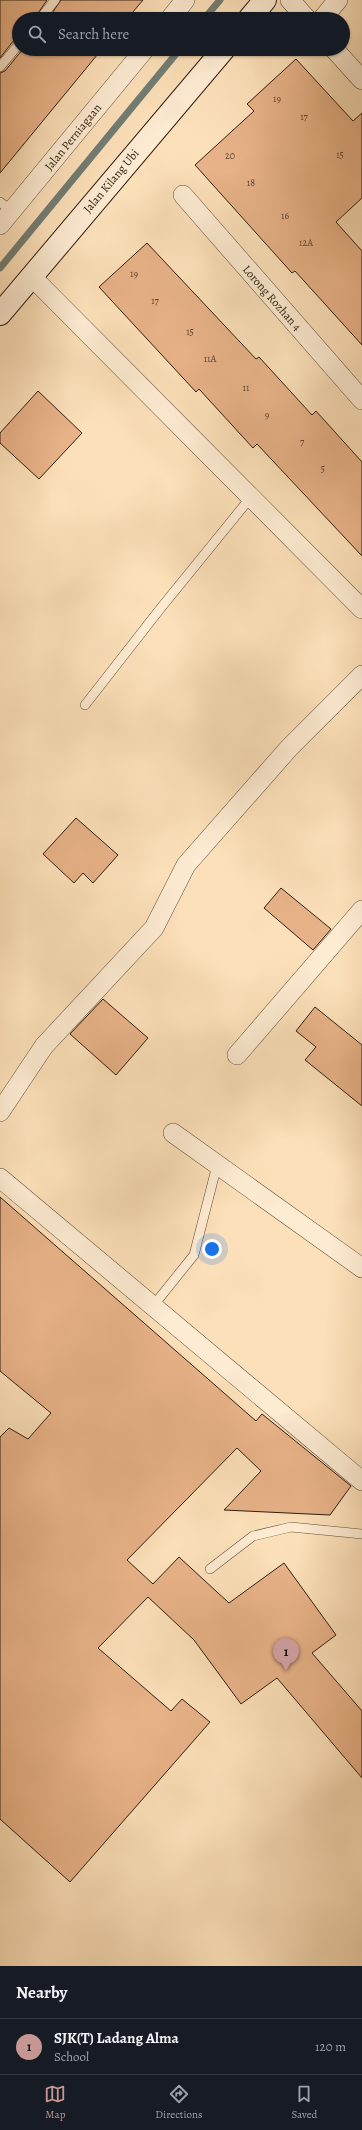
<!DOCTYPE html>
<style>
:root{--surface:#171b24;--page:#242831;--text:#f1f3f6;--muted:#9ea1a6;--line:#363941;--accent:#c59692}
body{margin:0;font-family:Alegreya,serif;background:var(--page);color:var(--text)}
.you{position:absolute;left:212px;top:1249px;width:14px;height:14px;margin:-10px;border:3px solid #fff;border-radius:50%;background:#1a73e8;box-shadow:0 0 0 6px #1a73e833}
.badge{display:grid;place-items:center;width:26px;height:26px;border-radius:50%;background:var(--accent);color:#111;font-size:13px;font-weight:700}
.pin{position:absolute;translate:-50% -33px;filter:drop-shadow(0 1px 2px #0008)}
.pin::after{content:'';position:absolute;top:21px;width:14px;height:12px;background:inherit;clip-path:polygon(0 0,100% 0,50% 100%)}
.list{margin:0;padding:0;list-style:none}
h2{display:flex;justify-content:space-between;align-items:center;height:52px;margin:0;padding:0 16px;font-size:17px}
h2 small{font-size:13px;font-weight:400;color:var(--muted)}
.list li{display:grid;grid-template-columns:26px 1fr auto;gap:12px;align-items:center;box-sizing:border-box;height:56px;padding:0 16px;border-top:1px solid var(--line)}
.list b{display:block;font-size:15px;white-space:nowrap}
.list p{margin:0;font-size:13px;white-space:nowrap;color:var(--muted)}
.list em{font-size:13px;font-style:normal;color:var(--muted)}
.icon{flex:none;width:22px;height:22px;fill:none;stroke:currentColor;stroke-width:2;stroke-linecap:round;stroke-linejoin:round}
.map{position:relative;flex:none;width:362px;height:1966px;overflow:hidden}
.search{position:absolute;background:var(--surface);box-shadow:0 1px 3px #0004;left:12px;right:12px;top:12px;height:44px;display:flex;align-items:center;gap:10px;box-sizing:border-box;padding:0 14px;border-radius:22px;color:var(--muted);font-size:15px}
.sheet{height:108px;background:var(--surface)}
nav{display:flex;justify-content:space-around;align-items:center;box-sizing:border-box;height:56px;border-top:1px solid var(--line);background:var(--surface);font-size:11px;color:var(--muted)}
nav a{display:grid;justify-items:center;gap:2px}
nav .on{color:var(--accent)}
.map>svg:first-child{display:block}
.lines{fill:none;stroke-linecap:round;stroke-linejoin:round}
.stream{stroke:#737d74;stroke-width:7}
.building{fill:#e8b288;stroke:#2f1f0f}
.lane-casing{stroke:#624f3a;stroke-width:10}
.street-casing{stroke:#624f3a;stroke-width:20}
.secondary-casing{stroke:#2f1f0f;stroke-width:24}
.lane{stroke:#fdebd2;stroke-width:9}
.street{stroke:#fdebd2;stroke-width:19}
.secondary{stroke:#fdebd2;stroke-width:22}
.labels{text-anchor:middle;stroke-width:3;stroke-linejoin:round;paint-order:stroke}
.number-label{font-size:10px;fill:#5d442d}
.street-label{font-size:12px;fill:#2f1f0f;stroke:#fdebd2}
</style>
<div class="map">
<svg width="362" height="1966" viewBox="0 0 362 1966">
<rect width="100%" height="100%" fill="#fce0b9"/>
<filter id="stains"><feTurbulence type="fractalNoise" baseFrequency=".005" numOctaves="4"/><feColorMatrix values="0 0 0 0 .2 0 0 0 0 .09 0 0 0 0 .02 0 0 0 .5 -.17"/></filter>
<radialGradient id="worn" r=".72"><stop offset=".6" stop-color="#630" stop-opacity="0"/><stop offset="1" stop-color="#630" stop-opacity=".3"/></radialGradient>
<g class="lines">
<path class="stream" d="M204 19 220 0
M0 268 180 49"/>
</g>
<path class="building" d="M0 0H47L34 19H19V38L14 40 0 58Z
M61 0H143L127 19H48Z
M23 49H102L0 173V73L5 71Z
M296 59 353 121 362 113V198L336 222 362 251V345L295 271 292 273 195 165 254 111 247 104Z
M147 243 256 359 259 357 312 415 316 411 362 462V556L257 444 253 448 199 389 196 392 99 287Z
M38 391 82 433 39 479 0 443V433Z
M76 818 118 855 93 883 83 873 74 883 43 854Z
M281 888 331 929 313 950 264 908Z
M103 999 148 1038 116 1075 70 1034Z
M315 1007 362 1045V1106L305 1060 316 1047 296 1031Z
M0 1197 256 1421 262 1414 351 1486 330 1515 224 1510 261 1471 237 1448 127 1560 153 1584 179 1557 229 1603 284 1563 336 1635 312 1653 362 1711V1778L277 1678 241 1704 194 1640 148 1597 98 1648 171 1711 182 1699 210 1722 70 1882 0 1819V1437L9 1428 28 1439 51 1413 0 1371Z"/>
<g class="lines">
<g class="lane-casing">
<path id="lane" d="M40 19 55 0
M0 67 19 44
M0 202 12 211
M85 705 160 609 251 497
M153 1306 194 1255 217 1165
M210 1569 253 1536 291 1527 362 1534"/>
</g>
<g class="street-casing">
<path id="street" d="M290 0 307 19
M170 19 185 0
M322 19 338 0
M334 49 362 80
M183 195 362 400
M0 225 145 49
M31 276 362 609
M237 1055 362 910
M0 1112 44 1046 154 928 186 865 289 748 362 675
M173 1133 362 1268
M0 1178 362 1481"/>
</g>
<g class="secondary-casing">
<path id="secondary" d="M249 19 265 0
M0 314 224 49"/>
</g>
<use href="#lane" class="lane"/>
<use href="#street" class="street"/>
<use href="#secondary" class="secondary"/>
</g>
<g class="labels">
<g class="number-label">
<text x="277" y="102">19</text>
<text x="304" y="120">17</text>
<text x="340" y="158">15</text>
<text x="230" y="159">20</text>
<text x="251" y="186">18</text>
<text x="285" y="219">16</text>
<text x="306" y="246">12A</text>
<text x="134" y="277">19</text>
<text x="155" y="304">17</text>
<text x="190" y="335">15</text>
<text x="210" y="362">11A</text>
<text x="246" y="391">11</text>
<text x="267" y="418">9</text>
<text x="302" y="445">7</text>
<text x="323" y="472">5</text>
</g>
<g class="street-label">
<text transform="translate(73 137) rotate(-51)" y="4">Jalan Perniagaan</text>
<text transform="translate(111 181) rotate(-50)" y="4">Jalan Kilang Ubi</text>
<text transform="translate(272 298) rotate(49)" y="4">Lorong Rozhan 4</text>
</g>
</g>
<rect width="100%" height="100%" filter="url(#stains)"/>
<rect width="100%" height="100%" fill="url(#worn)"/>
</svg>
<div class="you"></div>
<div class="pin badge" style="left:286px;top:1671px">1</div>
<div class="search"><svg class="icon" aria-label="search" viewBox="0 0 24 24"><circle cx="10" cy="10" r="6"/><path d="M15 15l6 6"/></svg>Search here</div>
</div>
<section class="sheet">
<h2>Nearby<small></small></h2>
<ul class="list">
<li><span class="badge">1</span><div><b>SJK(T) Ladang Alma</b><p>School</p></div><em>120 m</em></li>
</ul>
</section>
<nav>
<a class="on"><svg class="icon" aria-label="map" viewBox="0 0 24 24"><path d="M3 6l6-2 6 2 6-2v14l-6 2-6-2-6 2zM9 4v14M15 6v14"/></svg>Map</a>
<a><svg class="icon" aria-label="directions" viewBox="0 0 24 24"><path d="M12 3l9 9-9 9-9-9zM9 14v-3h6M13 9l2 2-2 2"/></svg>Directions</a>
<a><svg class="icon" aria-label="saved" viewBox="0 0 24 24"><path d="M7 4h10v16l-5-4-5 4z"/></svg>Saved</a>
</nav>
